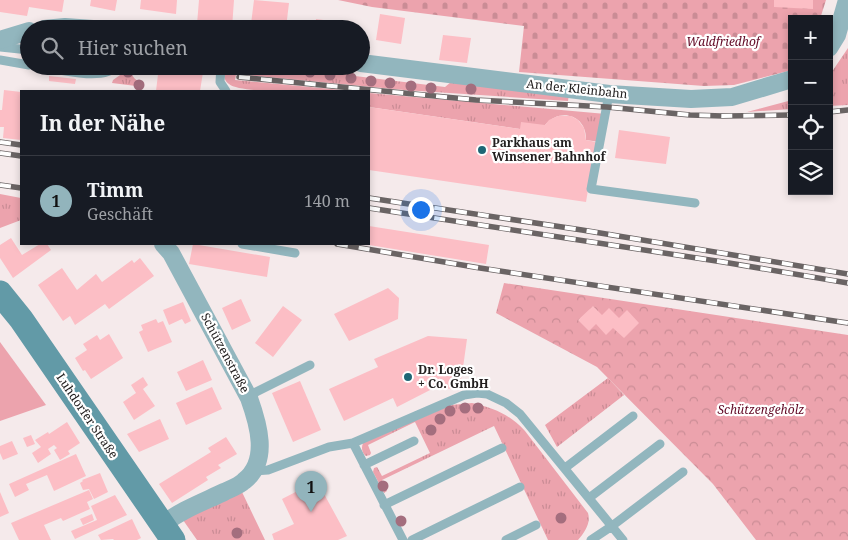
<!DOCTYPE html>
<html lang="de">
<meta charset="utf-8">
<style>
:root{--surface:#171b24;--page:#242831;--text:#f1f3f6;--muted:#9ea1a6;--line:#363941;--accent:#92b4bc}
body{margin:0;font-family:"Noto Serif",serif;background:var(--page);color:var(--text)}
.controls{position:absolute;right:15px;top:15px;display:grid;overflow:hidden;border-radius:0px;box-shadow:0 2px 8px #0003}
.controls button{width:45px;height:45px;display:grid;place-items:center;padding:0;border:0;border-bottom:1px solid var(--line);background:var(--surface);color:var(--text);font:25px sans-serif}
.you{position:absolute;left:420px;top:209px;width:18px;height:18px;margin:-12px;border:4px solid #fff;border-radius:50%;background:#1a73e8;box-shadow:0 0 0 8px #1a73e833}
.badge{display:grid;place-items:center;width:32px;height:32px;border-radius:50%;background:var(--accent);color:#111;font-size:16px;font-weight:700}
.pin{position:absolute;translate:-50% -41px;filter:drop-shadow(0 1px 2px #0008)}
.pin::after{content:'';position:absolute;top:26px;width:18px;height:15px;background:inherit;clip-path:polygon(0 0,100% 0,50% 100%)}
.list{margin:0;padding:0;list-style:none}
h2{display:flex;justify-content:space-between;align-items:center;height:65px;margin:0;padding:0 20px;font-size:21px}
h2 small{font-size:16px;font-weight:400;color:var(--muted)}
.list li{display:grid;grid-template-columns:32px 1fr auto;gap:15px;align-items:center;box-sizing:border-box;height:90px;padding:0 20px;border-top:1px solid var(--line)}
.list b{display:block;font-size:19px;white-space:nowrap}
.list p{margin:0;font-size:16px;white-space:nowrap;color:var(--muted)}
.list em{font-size:16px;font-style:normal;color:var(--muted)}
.icon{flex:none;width:28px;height:28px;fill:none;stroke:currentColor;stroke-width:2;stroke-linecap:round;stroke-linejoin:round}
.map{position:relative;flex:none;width:848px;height:540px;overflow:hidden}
.search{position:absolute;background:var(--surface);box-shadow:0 2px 8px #0003;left:20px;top:20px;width:350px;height:55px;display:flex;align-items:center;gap:12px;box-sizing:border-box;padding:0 18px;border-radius:28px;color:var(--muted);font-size:19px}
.panel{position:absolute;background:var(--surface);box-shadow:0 2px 8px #0003;left:20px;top:90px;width:350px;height:155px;border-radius:0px}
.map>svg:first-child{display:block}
.grass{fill:url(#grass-tufts)}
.forest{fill:url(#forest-crowns)}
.cemetery{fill:url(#cemetery-stones)}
.park{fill:#eca3ad}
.building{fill:#fcbec5}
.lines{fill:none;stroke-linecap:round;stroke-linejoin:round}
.lane{stroke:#92b6be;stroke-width:9}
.street{stroke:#92b6be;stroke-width:18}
.secondary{stroke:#629aa7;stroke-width:25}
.rail-casing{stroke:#6a6464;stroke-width:5.5}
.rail{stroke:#fff;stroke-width:4;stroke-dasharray:11;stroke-linecap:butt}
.tree{fill:#a46e7e}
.poi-dot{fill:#1f6675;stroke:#fff;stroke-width:2}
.labels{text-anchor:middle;stroke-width:4.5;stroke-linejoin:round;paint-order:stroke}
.park-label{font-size:12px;font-style:italic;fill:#620925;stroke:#fff}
.street-label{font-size:12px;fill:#232020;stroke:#fff}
.poi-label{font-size:12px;font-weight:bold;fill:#232020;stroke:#fff;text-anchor:start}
</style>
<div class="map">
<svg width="848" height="540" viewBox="0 0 848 540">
<defs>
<pattern id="grass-tufts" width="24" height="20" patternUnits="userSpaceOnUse" patternTransform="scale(1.25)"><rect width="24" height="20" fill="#eca3ad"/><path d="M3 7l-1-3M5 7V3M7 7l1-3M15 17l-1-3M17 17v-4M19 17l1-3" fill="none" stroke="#ca8c95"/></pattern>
<pattern id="forest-crowns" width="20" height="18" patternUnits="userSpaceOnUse" patternTransform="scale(1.25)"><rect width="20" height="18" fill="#eca3ad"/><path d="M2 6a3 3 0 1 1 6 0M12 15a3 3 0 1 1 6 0" fill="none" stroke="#ca8c95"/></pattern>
<pattern id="cemetery-stones" width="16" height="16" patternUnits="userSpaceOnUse" patternTransform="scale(1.25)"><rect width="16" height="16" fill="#eca3ad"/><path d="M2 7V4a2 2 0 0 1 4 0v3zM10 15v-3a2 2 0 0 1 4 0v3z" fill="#ca8c95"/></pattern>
</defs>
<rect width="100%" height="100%" fill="#f5eaeb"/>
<path class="grass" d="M848 48V105L829 106V76Z
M127 66H133L131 70C132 78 136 81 144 83V87L112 83 113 80 123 73Z
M224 66H247L301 74 299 66C314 66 343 65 355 76L445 87 451 82 569 94 568 101 404 90 236 74 235 80 353 91C332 91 242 95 229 84 223 80 224 73 224 66Z
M369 93 606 114 600 142 586 140C587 115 560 107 545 125L520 129 369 107Z
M792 100V109L747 112Z
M0 194 21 198V220L0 228Z
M608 378 624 395 557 447 545 425Z
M472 403C494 408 509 414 525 431L588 513C591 523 585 532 578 540H548L494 426 382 480 387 491 384 493 373 472 374 468 377 467 382 476 430 453 415 422 368 445 371 453 370 455 366 456C362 453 361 448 363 443L451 405Z
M242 492 265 540H197L183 520Z"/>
<path class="forest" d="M504 283 848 335V540H756L713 484 597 367 496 313Z"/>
<path class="cemetery" d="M338 0H826L820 19H792V70L734 85 704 86 519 72 524 26 372 7Z"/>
<path class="park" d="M0 342 46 405 0 421Z"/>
<path class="building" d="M0 0H64L62 12 29 7 27 16 0 12Z
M91 0H117L115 11 90 6Z
M141 0H177L176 14 140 9Z
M199 0H234L232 28 197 24Z
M254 0 289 3 286 28 251 24Z
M774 0H813V9L774 7Z
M380 14 405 18 401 44 376 40Z
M316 19 354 24 353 29H315Z
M443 35 471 38 467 63 439 60Z
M159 66H204L200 91H156Z
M49 76 76 79 75 84 49 81Z
M4 90 21 92V140L3 138 4 127H0V110H2Z
M369 107 520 129 521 122 545 125 549 120 558 116H571L578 120 584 128 586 140 596 142 586 202 369 170Z
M619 130 670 137 666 164 615 158Z
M369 226 489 245 486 264 369 245Z
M11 238 22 255 40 244H47L51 250 13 278 0 258V245Z
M193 244 270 257 267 277 189 264Z
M140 258 154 276 109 309 105 304 75 325 70 316 63 321 38 285 62 268 77 290 96 274 102 282 132 260 134 263Z
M388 288 399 298 398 319 349 341 334 314Z
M241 299 251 321 232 330 222 308Z
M183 302 191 321 185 324 182 319 169 325 163 310Z
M283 306 302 320 273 357 255 343Z
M593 306 602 315 609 308 619 318 627 310 639 323 624 338 613 328 606 335 596 324 589 331 578 320Z
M156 319 158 323 163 321 172 342 148 352 139 332 143 330 141 325Z
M109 334 123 358 91 379 85 370 83 371 75 358 87 350 83 344 97 335 100 340Z
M428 336 467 339 460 389 434 388 397 407 393 398 344 421 329 389 378 367 374 359Z
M203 360 212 380 186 391 177 372Z
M143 377 148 385 143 389 155 406 134 420 123 402 136 393 131 385Z
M300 381 321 430 293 442 272 393Z
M212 387 222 409 186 425 176 403Z
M160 419 169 439 139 452 127 434Z
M67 422 80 443 68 451 70 454 60 460 54 450 57 448 54 445 48 449 51 454 38 463 32 453 41 447 35 440 48 432 49 434Z
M31 435 35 444 27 447 23 438Z
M226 437 237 454 218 465 221 468 206 477 208 480 172 503 159 484 211 452 208 448Z
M12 441 18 454 3 460 0 453V446Z
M76 454 86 476 54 491 47 475 26 484 29 490 15 497 9 484Z
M100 473 108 492 94 499 89 489 83 490 80 483 83 481 82 480Z
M317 481 347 536 338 540H274L272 534 294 524 282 499Z
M89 490 93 499 87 502 90 509 63 521 61 518 44 525 51 540H19L11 523Z
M0 492 9 513 0 517Z
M115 495 127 515 75 539 71 531 97 520 91 506Z
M92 514 94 520 83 525 80 519Z
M132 519 141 538 137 540H114L113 539 101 540 98 535Z"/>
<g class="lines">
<path class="lane" d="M0 47 29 50
M0 60 29 65
M38 66C56 69 104 82 117 66
M221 66 220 82 226 91
M609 94 591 189 695 203
M242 244 295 253
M249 398 256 392 310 365
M353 443 403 540
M364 465 414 441
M565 468 633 416
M254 471 268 470 329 447 353 443 464 395 477 393 487 394 506 403 520 414 623 540
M589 498 660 444
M384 505 502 448
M412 540 520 487
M506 540 536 525
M591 540 612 526 683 472"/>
<path class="street" d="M44 29 65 27 93 29
M0 40 29 31
M829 48 837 35 847 0
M361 63 609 94 691 99 732 97 792 79
M162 525C181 510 203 502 224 492 230 489 239 486 244 481 270 461 258 423 249 398L171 253 163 244"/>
<path class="secondary" d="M0 293 21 319 173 540"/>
<g class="rail-casing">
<path id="rail" d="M239 77 476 100 607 107 690 115 723 116 792 115
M829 112 848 110
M0 142 21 145
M0 153 21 156
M0 185 21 188
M369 198 582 230 848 274
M369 208 723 262 848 283
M337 244 480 268 848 323"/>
</g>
<use href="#rail" class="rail"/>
</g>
<g class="tree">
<circle cx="128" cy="72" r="5.5"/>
<circle cx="310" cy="72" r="5.5"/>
<circle cx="330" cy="75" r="5.5"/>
<circle cx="351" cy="78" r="5.5"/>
<circle cx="371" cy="81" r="5.5"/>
<circle cx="390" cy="83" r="5.5"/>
<circle cx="139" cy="85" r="5.5"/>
<circle cx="411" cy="86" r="5.5"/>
<circle cx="431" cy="88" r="5.5"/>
<circle cx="471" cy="89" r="5.5"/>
<circle cx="465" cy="408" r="5.5"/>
<circle cx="478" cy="408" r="5.5"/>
<circle cx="450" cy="411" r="5.5"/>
<circle cx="440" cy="419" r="5.5"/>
<circle cx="431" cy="430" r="5.5"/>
<circle cx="383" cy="486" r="5.5"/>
<circle cx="561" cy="518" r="5.5"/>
<circle cx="401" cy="521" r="5.5"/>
<circle cx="237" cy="533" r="5.5"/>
</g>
<g class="poi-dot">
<circle cx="482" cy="150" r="5"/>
<circle cx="408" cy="377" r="5"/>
</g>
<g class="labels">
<g class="park-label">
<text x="723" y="46">Waldfriedhof</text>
<text x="761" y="414">Schützengehölz</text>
</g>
<g class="street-label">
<text transform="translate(577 89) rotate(6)" y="4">An der Kleinbahn</text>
<text transform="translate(225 353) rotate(62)" y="4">Schützenstraße</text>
<text transform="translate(87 416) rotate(56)" y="4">Luhdorfer Straße</text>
</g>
<g class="poi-label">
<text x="492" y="147">Parkhaus am<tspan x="492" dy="14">Winsener Bahnhof</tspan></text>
<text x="418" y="374">Dr. Loges<tspan x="418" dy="14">+ Co. GmbH</tspan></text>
</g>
</g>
</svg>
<div class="controls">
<button>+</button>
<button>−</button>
<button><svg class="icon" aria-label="locate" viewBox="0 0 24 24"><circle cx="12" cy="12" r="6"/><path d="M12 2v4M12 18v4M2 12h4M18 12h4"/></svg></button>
<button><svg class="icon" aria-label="layers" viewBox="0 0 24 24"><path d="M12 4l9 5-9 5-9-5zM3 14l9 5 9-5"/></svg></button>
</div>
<div class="you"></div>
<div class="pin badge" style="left:311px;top:512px">1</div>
<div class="search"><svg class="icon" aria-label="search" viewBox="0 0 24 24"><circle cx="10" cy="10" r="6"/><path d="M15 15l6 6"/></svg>Hier suchen</div>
<section class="panel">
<h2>In der Nähe<small></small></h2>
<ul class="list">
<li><span class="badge">1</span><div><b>Timm</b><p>Geschäft</p></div><em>140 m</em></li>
</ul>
</section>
</div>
